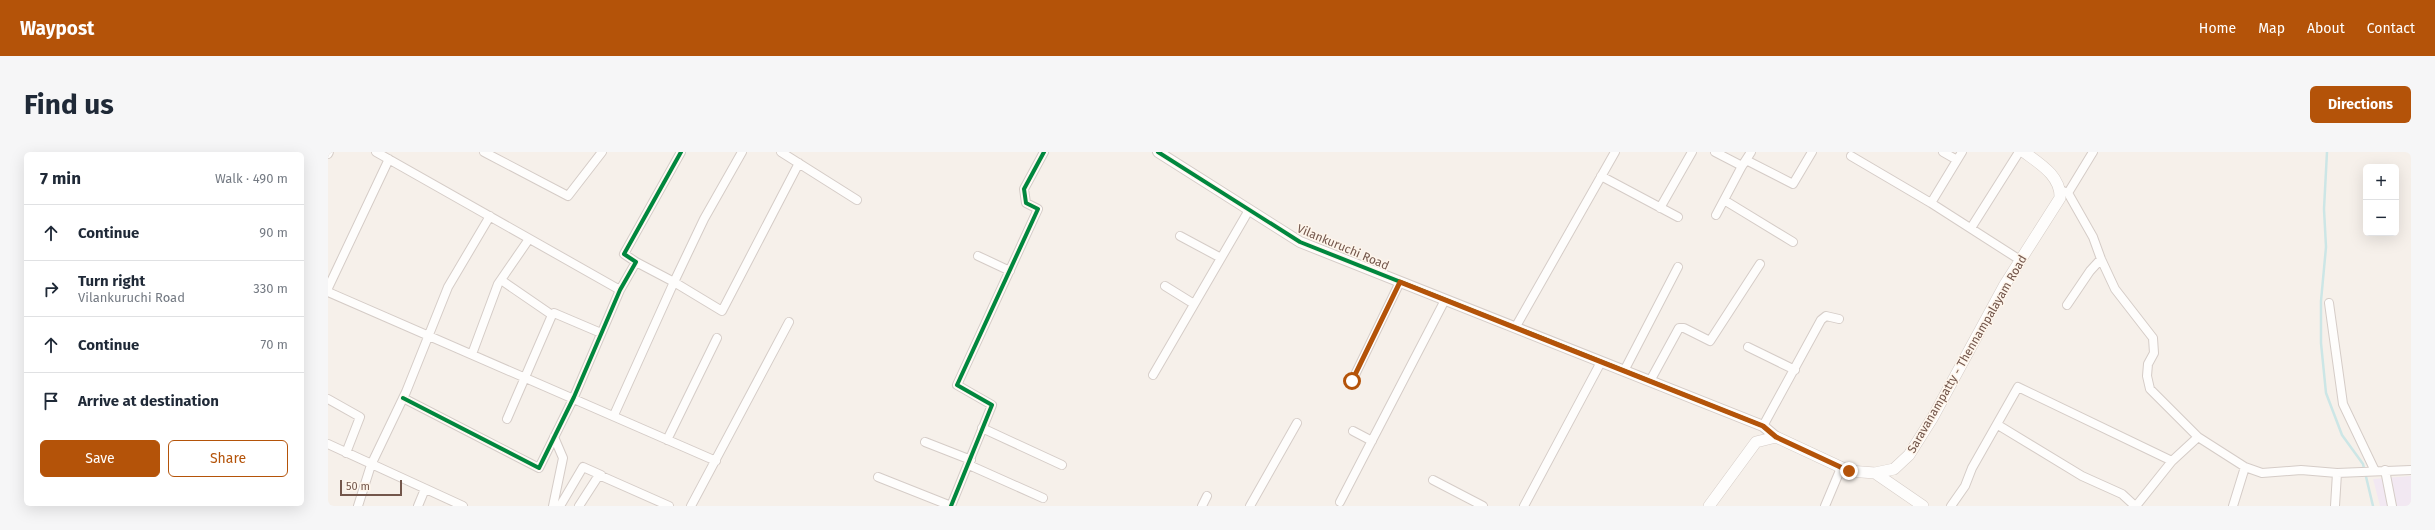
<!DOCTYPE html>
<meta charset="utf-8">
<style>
:root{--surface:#fff;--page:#f6f6f7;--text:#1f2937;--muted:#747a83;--line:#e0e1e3;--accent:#b45309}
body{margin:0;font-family:"Fira Sans",sans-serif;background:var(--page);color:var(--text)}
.controls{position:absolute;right:12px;top:12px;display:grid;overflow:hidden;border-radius:6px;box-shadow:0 4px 16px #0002}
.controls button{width:36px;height:36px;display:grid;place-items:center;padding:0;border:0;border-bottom:1px solid var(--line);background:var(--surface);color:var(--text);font:20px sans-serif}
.scale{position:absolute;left:12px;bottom:10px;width:62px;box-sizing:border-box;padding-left:4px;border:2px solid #73564b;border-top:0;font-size:11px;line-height:14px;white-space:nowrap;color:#73564b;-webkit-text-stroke:3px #fef5eb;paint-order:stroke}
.stop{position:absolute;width:12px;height:12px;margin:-9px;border:3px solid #b45309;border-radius:50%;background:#fff}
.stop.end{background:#b45309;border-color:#fff;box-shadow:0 1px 4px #0008}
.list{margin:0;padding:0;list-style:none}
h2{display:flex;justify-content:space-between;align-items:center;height:52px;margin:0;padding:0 16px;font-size:17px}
h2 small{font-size:13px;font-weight:400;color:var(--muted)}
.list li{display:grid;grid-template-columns:26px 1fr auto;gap:12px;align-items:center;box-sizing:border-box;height:56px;padding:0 16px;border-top:1px solid var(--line)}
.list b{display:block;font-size:15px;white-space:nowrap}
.list p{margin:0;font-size:13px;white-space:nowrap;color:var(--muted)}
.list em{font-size:13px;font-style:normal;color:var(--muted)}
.actions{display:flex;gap:8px;padding:12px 16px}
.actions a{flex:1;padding:9px 0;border:1px solid var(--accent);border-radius:6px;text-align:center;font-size:14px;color:var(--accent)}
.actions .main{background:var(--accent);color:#fff}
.icon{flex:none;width:22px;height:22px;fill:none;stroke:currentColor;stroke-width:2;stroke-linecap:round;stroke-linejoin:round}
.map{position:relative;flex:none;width:2083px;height:354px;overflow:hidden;border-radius:6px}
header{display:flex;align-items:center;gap:24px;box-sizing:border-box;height:56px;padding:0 20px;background:var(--accent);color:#fff}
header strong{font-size:19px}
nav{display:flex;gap:22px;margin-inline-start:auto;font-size:14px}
.intro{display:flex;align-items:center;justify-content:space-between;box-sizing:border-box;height:96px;padding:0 24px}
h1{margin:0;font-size:28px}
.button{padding:10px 18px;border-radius:6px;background:var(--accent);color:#fff;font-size:14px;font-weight:700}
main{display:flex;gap:24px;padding:0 24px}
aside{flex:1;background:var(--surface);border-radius:6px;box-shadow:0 4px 16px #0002}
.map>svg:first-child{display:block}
.education{fill:#f2e8f2}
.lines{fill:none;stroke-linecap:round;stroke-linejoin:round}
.stream{stroke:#cce6e6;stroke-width:2.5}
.minor-casing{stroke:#d5ccc7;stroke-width:10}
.tertiary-casing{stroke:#d5ccc7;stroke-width:12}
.secondary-casing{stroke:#d5ccc6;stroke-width:12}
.minor{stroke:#fefdfc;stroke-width:8}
.tertiary{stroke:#fefdfc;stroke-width:10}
.secondary{stroke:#fefdfc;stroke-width:11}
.cycleway-casing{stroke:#fef5eb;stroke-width:6}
.cycleway{stroke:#00873e;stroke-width:4}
.route{stroke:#b45309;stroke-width:5}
.labels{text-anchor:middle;stroke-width:3;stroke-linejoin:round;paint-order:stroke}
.street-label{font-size:12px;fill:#73564b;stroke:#fef5eb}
</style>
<header>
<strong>Waypost</strong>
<nav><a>Home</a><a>Map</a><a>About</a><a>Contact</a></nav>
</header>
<div class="intro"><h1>Find us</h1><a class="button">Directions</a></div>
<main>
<aside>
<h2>7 min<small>Walk · 490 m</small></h2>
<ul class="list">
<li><svg class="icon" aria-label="ahead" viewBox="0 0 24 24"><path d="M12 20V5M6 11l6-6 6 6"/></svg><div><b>Continue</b></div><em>90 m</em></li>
<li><svg class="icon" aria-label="right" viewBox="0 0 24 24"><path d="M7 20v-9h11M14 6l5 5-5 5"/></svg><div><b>Turn right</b><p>Vilankuruchi Road</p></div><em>330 m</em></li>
<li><svg class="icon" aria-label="ahead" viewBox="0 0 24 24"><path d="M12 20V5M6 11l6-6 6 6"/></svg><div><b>Continue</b></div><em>70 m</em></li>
<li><svg class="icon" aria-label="arrive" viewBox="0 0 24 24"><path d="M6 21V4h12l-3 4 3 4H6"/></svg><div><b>Arrive at destination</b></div></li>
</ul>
<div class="actions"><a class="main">Save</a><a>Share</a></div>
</aside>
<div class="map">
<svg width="2083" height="354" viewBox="0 0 2083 354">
<rect width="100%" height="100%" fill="#f6f0ea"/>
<path class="education" d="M2083 324V354H2052L2045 327Z"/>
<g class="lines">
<path class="stream" d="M1999 0 1996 57 1998 95 1993 149V191L1998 241 2014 283 2035 312 2045 354"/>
<g class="minor-casing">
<path id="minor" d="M48 0 292 138
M156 0 240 44 274 0
M453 0 529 48
M1387 0 1414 14 1423 0
M1615 0 1629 8
M0 2 1 0
M1523 4 1603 51 1692 108
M1418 8 1465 32 1484 0
M1273 24 1350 65
M1732 38 1740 41 1765 85 1773 107 1787 137 1825 186 1826 201 1820 212 1819 224 1822 237 1870 285
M1740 41 1765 0
M1396 48 1465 90
M1603 51 1634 0
M1332 56 1364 0
M1388 63 1414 14
M1643 76 1691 0
M852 84 893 106
M650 104 682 119
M308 110 346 130 376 67 414 0
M173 128 224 163 226 161 273 181
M837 134 866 152
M0 136 61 7
M0 140 388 309
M2001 151 2015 252 2047 319
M1739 153 1762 119 1773 107
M1187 176 1287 0
M1420 195 1467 218
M144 202 170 132 201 87
M1296 219 1350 115
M825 223 921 58
M1024 229 1072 130
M1322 229 1351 176H1356L1382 189 1432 112
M75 246 211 316 246 245 292 138 308 110 296 102 353 0
M0 247 32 265 18 301
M286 263 346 130 394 159 471 11
M179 267 224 163
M1670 273 1754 324 1794 342 1807 354
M1435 274 1493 168 1498 164 1511 167
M654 276 734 313
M1025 279 1044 289
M339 288 389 186
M597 290 643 308
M0 292 135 354
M641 313 715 346
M2057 318 2064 354
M550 325 623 354
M1105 328 1155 354
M1012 350 1117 148
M30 354 43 313 78 240 120 135 162 64
M90 354 97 337
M225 354 235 306 226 285
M232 354 255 315 273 323
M251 354 271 323 341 354
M363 354 461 170
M623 354 664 253 629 233 710 57 698 51 696 37 716 0
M874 354 879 344
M922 354 969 271
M1196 354 1273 210
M1497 354 1513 316
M1623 354 1637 334 1644 316 1690 235 1844 309
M1808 354 1844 309 1870 285 1917 315 1934 321 1973 318 2009 321
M1905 354 1917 315
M2007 354 2009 321 2083 318"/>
</g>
<g class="tertiary-casing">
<path id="tertiary" d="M830 0 972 90 1435 274 1448 285"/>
</g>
<g class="secondary-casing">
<path id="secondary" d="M1547 321 1595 354
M1381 354 1428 290 1448 285 1521 319 1547 321 1566 317 1581 303 1605 265 1676 134 1732 46C1733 24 1712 12 1696 0"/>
</g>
<use href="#minor" class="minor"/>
<use href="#tertiary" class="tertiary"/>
<use href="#secondary" class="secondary"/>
<g class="cycleway-casing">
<path id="cycleway" d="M830 0 972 90 1435 274 1448 285
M75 246 211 316 246 245 292 138 308 110 296 102 353 0
M623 354 664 253 629 233 710 57 698 51 696 37 716 0"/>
</g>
<use href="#cycleway" class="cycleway"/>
</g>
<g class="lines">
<path class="route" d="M1024 229 1072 130 1435 274 1448 285 1521 319"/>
</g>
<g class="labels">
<g class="street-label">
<text transform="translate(1015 95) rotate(23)" y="4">Vilankuruchi Road</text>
<text transform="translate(1639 202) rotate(-60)" y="4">Saravanampatty - Thennampalayam Road</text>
</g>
</g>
</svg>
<div class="controls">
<button>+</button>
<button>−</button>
</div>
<div class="scale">50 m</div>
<div class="stop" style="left:1024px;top:229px"></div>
<div class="stop end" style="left:1521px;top:319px"></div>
</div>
</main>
